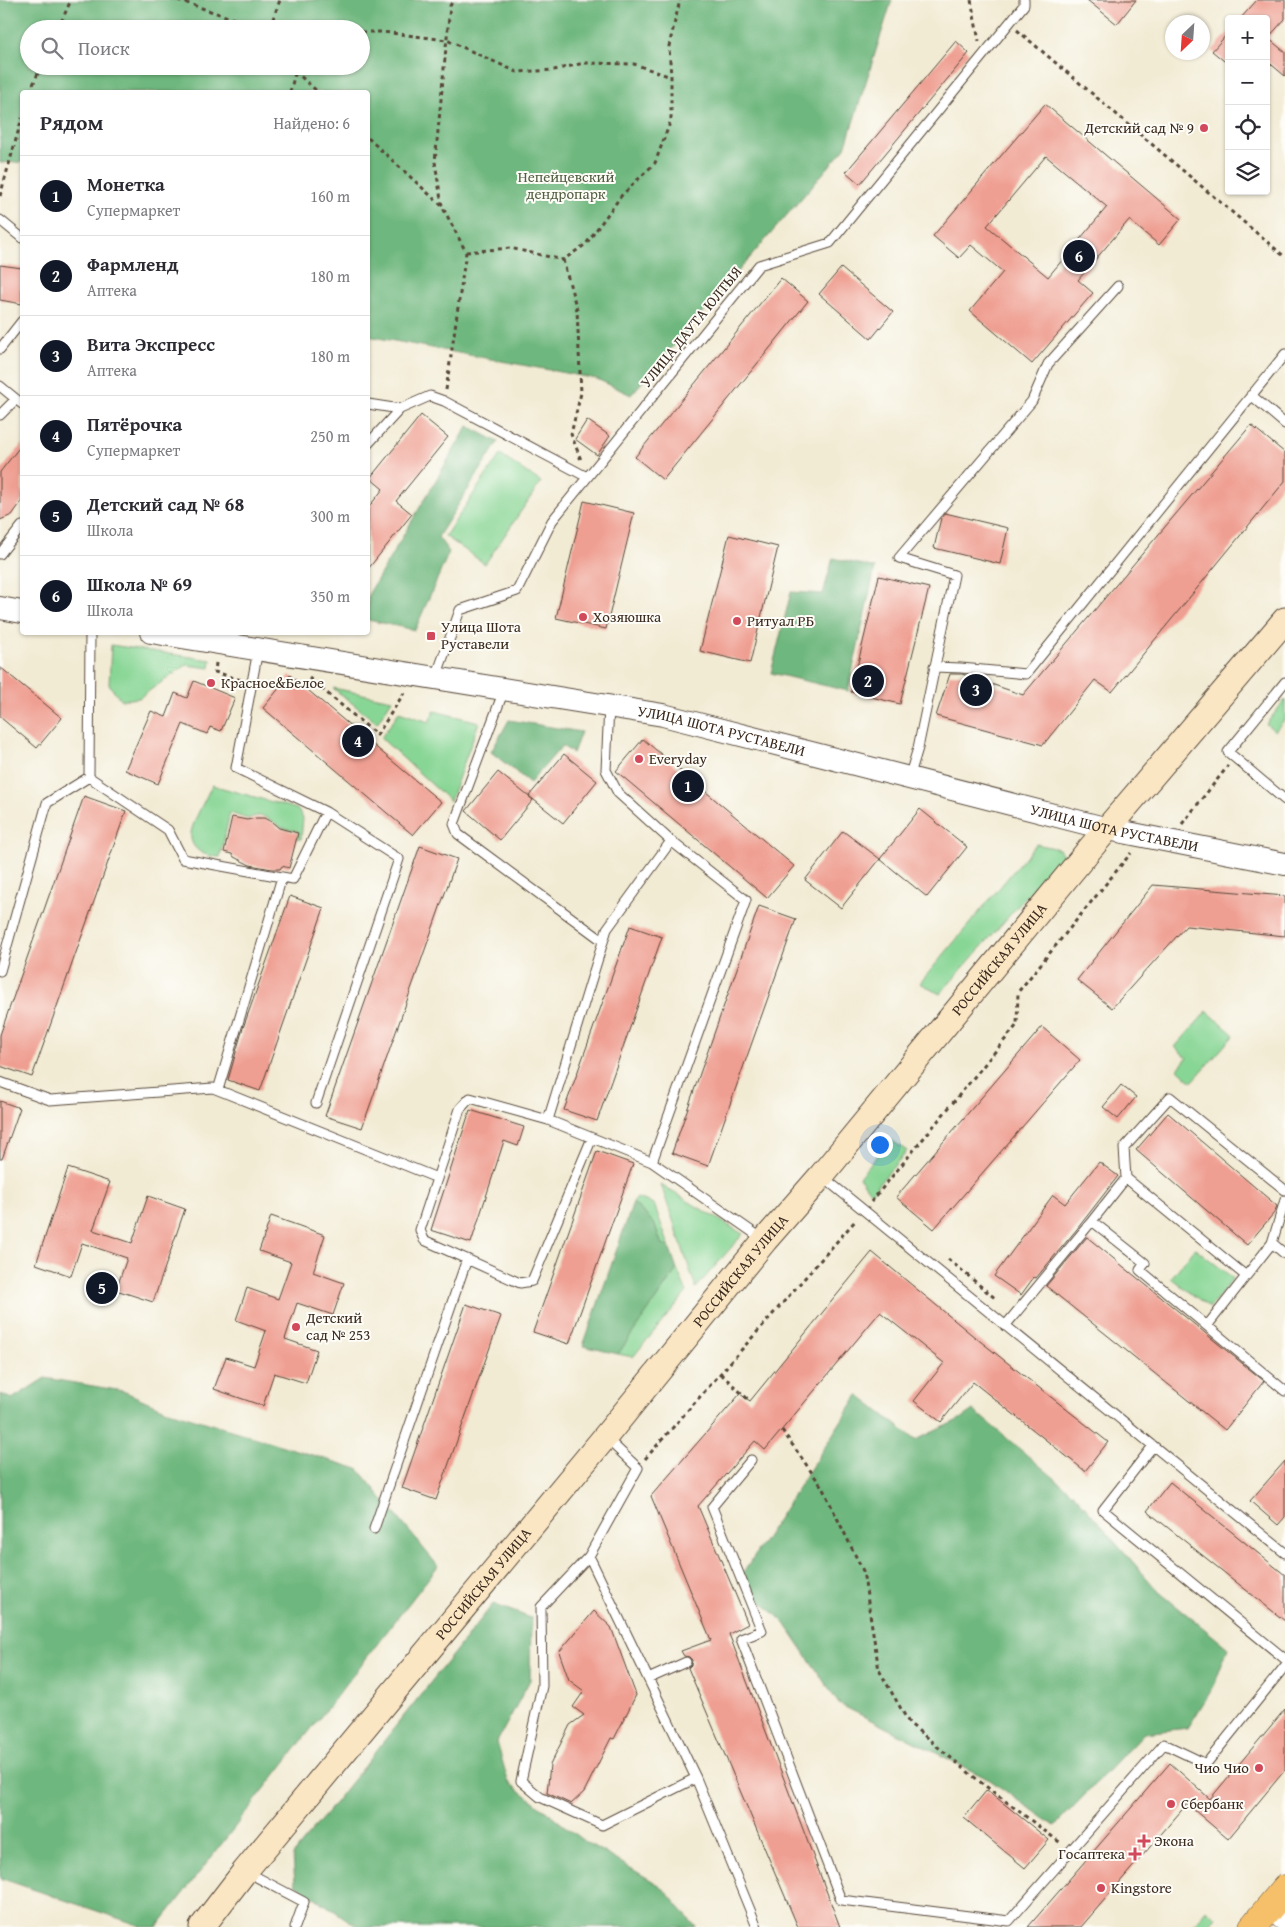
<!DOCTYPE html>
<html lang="ru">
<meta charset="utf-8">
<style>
:root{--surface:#fff;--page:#f7f7f7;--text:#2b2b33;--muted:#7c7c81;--line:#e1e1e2;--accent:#111827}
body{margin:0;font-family:"Gentium Book Plus",serif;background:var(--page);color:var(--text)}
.controls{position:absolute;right:15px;top:15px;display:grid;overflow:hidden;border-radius:5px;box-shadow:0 1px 4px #0004}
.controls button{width:45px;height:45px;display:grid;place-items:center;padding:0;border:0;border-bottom:1px solid var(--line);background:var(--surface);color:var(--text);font:25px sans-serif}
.compass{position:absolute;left:1165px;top:15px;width:45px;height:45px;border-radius:50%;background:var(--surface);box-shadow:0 1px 4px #0004;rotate:205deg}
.you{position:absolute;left:879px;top:1144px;width:18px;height:18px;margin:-12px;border:4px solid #fff;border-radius:50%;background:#1a73e8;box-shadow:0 0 0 8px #1a73e833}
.badge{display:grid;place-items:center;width:32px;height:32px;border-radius:50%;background:var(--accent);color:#fff;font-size:16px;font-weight:700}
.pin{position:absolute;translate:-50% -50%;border:2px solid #fff;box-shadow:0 1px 5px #0006}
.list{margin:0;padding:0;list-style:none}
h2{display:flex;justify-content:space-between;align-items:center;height:65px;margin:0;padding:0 20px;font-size:21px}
h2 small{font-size:16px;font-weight:400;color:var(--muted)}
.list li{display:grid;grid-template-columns:32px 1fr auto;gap:15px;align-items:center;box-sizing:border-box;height:80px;padding:0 20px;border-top:1px solid var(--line)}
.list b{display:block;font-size:19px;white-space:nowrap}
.list p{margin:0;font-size:16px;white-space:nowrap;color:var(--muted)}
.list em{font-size:16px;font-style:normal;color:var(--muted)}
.icon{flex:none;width:28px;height:28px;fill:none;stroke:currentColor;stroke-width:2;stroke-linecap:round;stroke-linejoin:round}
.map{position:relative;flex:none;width:1285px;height:1927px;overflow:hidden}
.search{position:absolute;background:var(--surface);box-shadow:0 1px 4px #0004;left:20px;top:20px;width:350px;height:55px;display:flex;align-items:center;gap:12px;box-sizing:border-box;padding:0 18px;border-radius:28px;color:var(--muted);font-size:19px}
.panel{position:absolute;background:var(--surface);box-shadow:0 1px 4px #0004;left:20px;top:90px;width:350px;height:545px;border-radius:5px}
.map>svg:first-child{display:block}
.green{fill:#88d695;stroke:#62805a}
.forest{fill:#6eb77e;stroke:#54704e;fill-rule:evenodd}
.building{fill:#ef9f92;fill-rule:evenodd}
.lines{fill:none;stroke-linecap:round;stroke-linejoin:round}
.service-casing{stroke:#564739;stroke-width:11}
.minor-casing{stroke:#564739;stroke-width:19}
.tertiary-casing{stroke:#564739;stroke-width:24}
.secondary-casing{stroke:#564739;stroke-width:27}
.primary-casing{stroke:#564739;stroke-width:29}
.path{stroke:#564739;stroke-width:3;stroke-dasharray:4 4;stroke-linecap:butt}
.service{stroke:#fff;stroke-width:9}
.minor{stroke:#fff;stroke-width:18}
.tertiary{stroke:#fff;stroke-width:22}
.secondary{stroke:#fbe6c4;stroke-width:25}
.primary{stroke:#f6c06b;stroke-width:28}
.poi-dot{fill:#d1495b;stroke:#fdfcf7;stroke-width:2}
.labels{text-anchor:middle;stroke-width:4;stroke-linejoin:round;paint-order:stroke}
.poi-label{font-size:15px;fill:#3b2a1e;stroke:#fdfcf7;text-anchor:start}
.park-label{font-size:15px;fill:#525e42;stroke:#fdfcf7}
.street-label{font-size:15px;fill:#3b2a1e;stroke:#fdfcf7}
</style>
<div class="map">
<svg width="1285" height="1927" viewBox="0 0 1285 1927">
<rect width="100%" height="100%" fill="#fdfcf7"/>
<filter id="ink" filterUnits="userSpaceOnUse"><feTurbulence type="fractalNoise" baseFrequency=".02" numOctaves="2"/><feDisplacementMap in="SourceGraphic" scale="10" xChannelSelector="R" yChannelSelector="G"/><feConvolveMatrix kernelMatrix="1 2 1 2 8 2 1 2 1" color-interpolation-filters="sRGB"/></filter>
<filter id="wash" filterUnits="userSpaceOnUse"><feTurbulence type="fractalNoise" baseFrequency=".0096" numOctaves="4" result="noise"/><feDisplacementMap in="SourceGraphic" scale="20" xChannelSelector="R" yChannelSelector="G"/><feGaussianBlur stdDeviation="1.12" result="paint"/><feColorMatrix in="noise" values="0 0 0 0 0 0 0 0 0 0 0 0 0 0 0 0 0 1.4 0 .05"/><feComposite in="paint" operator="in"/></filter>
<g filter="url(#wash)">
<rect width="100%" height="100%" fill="#f2ebd4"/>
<path class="green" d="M500 455 541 482 485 564 445 536Z
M111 645 211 660 210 668 186 665 139 698 121 700 109 685Z
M333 688 392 700 377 723Z
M1285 700V719L1275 731 1266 724Z
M434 711 479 722 450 801 381 738 399 712 429 722Z
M212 785 297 809 303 818 301 839H297L298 831C292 830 283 829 278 825 268 818 261 812 248 819L230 813 220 857C206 857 189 850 191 833 192 823 207 796 212 785Z
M1036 844 1059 849 1063 855 940 994 920 983Z
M1207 1011 1234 1035 1192 1082 1178 1069 1187 1058 1175 1047Z
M891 1140 907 1151 871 1193 859 1177Z
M661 1185 743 1234 696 1288Z
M637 1198 654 1204 669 1246H662L654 1223 633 1203Z
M1195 1248 1233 1278 1210 1308 1171 1278Z
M677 1269 687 1292 633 1357 618 1354Z
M1206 1909 1216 1917 1207 1927H1192Z"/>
<path class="forest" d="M0 0H892L845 148 631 395 597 379 368 336V92H22V162L0 163ZM29 29H361V66H29Z
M468 426 498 442 438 537 449 552 415 630 368 620V595Z
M833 558 875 568 848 691 771 673 791 592 823 594Z
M509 720 581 732 573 753 562 746 530 783 491 752Z
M633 1203 654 1223 662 1245 669 1246 677 1269 618 1354 583 1346Z
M45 1378 123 1391 169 1411 358 1469 438 1566 157 1927H144L0 1878V1394L12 1399Z
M858 1395 916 1440 960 1419 973 1410 1076 1496 1158 1591 1228 1648 1214 1686 1188 1728 1144 1733 1055 1826 990 1780 839 1704 784 1622 738 1581Z
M493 1604 531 1618 530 1680 497 1742 508 1781 581 1839 661 1886 696 1927H358L295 1884 293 1855Z"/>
<g id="blocks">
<path class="building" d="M1087 0H1136L1117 24Z
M1257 0H1285V19L1268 38 1285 52V76L1266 60V19H1240Z
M1229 32V65L1212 51Z
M956 41 969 53 860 184 846 172Z
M1045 104 1181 219 1159 245 1129 220 1078 280 1093 293 1032 364 970 311 1003 272 971 245 959 258 933 236ZM1046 156 1107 207 1048 277 987 226Z
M0 265 22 268V304L0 300Z
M841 268 893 312 871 339 819 294Z
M781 278 808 301 663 480 635 457Z
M421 415 448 437 396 501 412 514 368 569V508L383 489 370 478Z
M587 420 610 436 597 455 575 439Z
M1251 425 1285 453V481L1112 692 1095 680 1043 745 936 716 950 674H962L1023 695Z
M22 444V501L12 515 0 520V472Z
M584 501 634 513 606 629 556 618Z
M945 513 1008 528 1000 564 934 548 941 518Z
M729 535 778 547 750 663 700 651Z
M879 576 929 588 900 704 851 692Z
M0 667 62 718 37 748 0 717Z
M290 675 441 802 413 835 263 708Z
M194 681 235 698 221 731 210 727 207 734 183 724 158 784 125 770 151 711 166 717 175 693 187 698Z
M643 739 794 866 767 898 616 771Z
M564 754 597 781 563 823 529 796Z
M498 772 533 800 500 840 466 811Z
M84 796 126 811 32 1077 0 1066V1035Z
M920 809 967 847 927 897 880 859Z
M232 817 247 820 256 818H264L272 822 279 828 298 833 289 868 282 866 280 869H272L250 865 234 857 232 854 224 852Z
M843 831 880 859 841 908 805 880Z
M420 846 457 859 362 1128 325 1116Z
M1153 885 1285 896V936L1186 926 1112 1008 1077 980Z
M290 896 324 908 260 1091 228 1080 243 1028Z
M759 906 796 919 708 1166 672 1153Z
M630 926 662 937 597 1121 564 1110Z
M1042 1027 1080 1060 934 1229 896 1197Z
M1121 1085 1136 1097 1118 1119 1103 1107Z
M0 1101 20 1108 2 1159H0Z
M470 1110 524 1127 518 1146 504 1141 471 1243 431 1230Z
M1168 1113 1277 1206 1274 1213 1247 1245 1136 1150Z
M597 1151 633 1164 569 1344 533 1332Z
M1099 1162 1118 1176 1077 1229 1036 1278 1034 1277 1021 1295 994 1276 1053 1195 1065 1204Z
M68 1168 110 1182 93 1230 132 1243 148 1196 185 1209 153 1302 116 1290 127 1258 82 1243 71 1276 36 1264Z
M271 1216 325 1235 313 1272 344 1283 333 1315 297 1303 285 1339 317 1350 306 1383 274 1373 263 1406 214 1389 226 1357 254 1366 266 1331 236 1320 247 1288 278 1299 291 1262 259 1251Z
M1087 1237 1264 1381 1225 1430 1046 1286Z
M872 1252 971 1334 1108 1442 1085 1471 973 1382 941 1422 914 1401 944 1363 880 1312 765 1450 755 1441 698 1506 748 1624 729 1634 840 1927H798L688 1668 691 1665 692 1660 689 1657 684 1656 681 1651 711 1640 651 1496 740 1394 750 1401Z
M466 1304 501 1316 436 1500 402 1488Z
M1285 1461V1517L1278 1525 1250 1501Z
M1170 1482 1285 1575V1621L1147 1511Z
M594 1611 611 1627 636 1695 614 1739 611 1738 584 1792 571 1804 547 1793 550 1765 570 1725 584 1715 573 1707 584 1691 569 1680 559 1652Z
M1285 1709V1770L1228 1839 1187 1804 1081 1927H1028L1170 1763 1210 1799Z
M987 1790 1049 1840 1025 1868 964 1818Z"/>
</g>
</g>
<g filter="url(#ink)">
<use href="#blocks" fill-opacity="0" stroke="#564739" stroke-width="1"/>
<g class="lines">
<g class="service-casing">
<path id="service" d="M0 220 22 238
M0 349 22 321
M0 386 22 404
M1251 395 1285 424
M368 404 400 409
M0 415 16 399
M368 444 400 409 430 396 444 401 587 477
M0 554 22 526
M258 650 236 768 326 812 399 859 316 1103
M934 667 961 668 1026 674 1285 354
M436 677 460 610 517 591 552 521 759 265 830 243 1024 5V0
M1285 682 1228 752 1285 800
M504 690 454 824 458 834 603 941
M609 706 606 770 618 793 671 841 746 900 652 1162
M89 777 168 830 183 859 293 879 326 812
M909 778 918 748 954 575 899 558 1032 401 1048 364 1118 286
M671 841 607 929 548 1120 652 1162 764 1240
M0 971 47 803 89 777 90 632
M0 1082 50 1100 213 1088 437 1178
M218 1090 282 877
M548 1120 470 1098 460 1109 420 1230 424 1240 520 1283 532 1281 592 1138
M823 1177 1285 1553
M1092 1221 1126 1178
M1272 1243 1285 1200
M1246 1276 1126 1178 1124 1148 1170 1097 1285 1190
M1005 1326 1092 1221 1145 1263 1140 1270 1285 1391
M1207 1326 1272 1243 1285 1254
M605 1437 638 1468 589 1556 696 1778 757 1927
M1153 1446 1103 1510 1285 1659
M751 1460 712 1507 762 1631 741 1639 841 1900 1009 1921 1164 1744 1206 1764 1285 1666
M374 1529 467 1259
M589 1556 541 1607 542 1686 521 1781 540 1797 602 1825 696 1778
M648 1679 686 1662
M247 1872 304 1902 295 1927"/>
</g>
<g class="minor-casing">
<path id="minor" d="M1268 1909 1285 1923"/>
</g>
<g class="tertiary-casing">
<g id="tertiary">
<path d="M0 608 22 612"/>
<path id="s1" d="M151 632 663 715 1108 829 1285 864"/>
</g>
</g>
<g class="secondary-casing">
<g id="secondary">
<path id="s2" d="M202 1927 245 1871 605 1437 765 1240 821 1176 1089 850 1285 620"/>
</g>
</g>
<g class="primary-casing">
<path id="primary" d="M1253 1927 1285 1889"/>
</g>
<path class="path" d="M178 0 240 21 278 29
M971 0 979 41
M241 22 248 29
M270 27 280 0
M58 29 71 0
M1017 30 1285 257
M361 32H382L447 40 517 72 554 70 584 63 634 64 671 77
M289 66 318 92
M30 92 41 66
M290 92 297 66
M368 138 442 206
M0 196 22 118
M466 252 510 248 563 260 586 244 621 196 655 163 671 120V77L669 46 680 0
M563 260 577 310 581 393 571 434 581 460
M446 390 466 252 442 206 435 162 450 6 453 0
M216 663 215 672 241 680
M309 678 377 735 404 693
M1182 824 1228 766
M871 1202 1017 1025 1018 992 1131 853
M948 1259 996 1299
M721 1374 750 1401
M782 1430 822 1487 863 1571 879 1670 909 1723 979 1781 1062 1844
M645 1459 856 1220"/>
<use href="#service" class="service"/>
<use href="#minor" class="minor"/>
<use href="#tertiary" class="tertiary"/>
<use href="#secondary" class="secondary"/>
<use href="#primary" class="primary"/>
</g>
</g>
<g class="poi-dot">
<circle cx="1204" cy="128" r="5"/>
<circle cx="583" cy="617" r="5"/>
<circle cx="737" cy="621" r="5"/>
<rect x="426" y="631" width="10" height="10" rx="2.5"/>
<circle cx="211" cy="683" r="5"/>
<circle cx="639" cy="759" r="5"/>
<circle cx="296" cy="1327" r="5"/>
<circle cx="1259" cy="1768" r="5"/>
<circle cx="1171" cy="1804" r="5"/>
<path d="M1141.5 1833.5h5v5h5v5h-5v5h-5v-5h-5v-5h5z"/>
<path d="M1132.5 1846.5h5v5h5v5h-5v5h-5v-5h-5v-5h5z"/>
<circle cx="1101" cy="1888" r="5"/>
</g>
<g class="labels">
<g class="poi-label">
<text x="1194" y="133" text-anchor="end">Детский сад № 9</text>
<text x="593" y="622">Хозяюшка</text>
<text x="747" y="626">Ритуал РБ</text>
<text x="441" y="632">Улица Шота<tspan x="441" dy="17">Руставели</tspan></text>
<text x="221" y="688">Красное&amp;Белое</text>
<text x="649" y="764">Everyday</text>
<text x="306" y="1323">Детский<tspan x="306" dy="17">сад № 253</tspan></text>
<text x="1249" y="1773" text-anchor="end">Чио Чио</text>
<text x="1181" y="1809">Сбербанк</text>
<text x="1154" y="1846">Экона</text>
<text x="1125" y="1859" text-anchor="end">Госаптека</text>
<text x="1111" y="1893">Kingstore</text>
</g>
<g class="park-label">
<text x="566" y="182">Непейцевский<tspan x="566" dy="17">дендропарк</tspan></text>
</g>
<g class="street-label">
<text transform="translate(691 327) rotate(-51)" y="5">УЛИЦА ДАУТА ЮЛТЫЯ</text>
<text dy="5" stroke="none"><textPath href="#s1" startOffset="579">УЛИЦА ШОТА РУСТАВЕЛИ</textPath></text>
<text dy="5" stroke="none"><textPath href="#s1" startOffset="984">УЛИЦА ШОТА РУСТАВЕЛИ</textPath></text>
<text dy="5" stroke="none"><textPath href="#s2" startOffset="1254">РОССИЙСКАЯ УЛИЦА</textPath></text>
<text dy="5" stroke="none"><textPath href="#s2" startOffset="849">РОССИЙСКАЯ УЛИЦА</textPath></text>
<text dy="5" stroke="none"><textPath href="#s2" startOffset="444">РОССИЙСКАЯ УЛИЦА</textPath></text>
</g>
</g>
</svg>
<div class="controls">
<button>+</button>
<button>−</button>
<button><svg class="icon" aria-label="locate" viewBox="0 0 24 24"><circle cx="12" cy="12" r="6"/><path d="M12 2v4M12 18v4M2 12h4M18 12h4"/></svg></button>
<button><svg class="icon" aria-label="layers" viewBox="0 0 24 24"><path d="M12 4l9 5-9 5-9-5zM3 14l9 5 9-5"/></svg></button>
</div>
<svg class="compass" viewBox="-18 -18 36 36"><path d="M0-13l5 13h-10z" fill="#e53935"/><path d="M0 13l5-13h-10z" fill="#7c7c81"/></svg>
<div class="you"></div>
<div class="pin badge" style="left:688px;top:786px">1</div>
<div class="pin badge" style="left:868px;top:681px">2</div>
<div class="pin badge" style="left:976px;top:690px">3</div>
<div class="pin badge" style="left:358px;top:741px">4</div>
<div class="pin badge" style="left:102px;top:1288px">5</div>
<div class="pin badge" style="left:1079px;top:256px">6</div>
<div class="search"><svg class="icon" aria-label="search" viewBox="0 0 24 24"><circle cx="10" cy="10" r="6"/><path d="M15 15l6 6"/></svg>Поиск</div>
<section class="panel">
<h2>Рядом<small>Найдено: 6</small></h2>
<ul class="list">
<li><span class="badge">1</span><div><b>Монетка</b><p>Супермаркет</p></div><em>160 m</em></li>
<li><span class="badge">2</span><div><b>Фармленд</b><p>Аптека</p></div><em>180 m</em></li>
<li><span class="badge">3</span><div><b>Вита Экспресс</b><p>Аптека</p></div><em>180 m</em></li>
<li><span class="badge">4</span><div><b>Пятёрочка</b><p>Супермаркет</p></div><em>250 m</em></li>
<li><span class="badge">5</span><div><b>Детский сад № 68</b><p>Школа</p></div><em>300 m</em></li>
<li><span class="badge">6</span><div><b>Школа № 69</b><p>Школа</p></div><em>350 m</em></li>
</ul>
</section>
</div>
